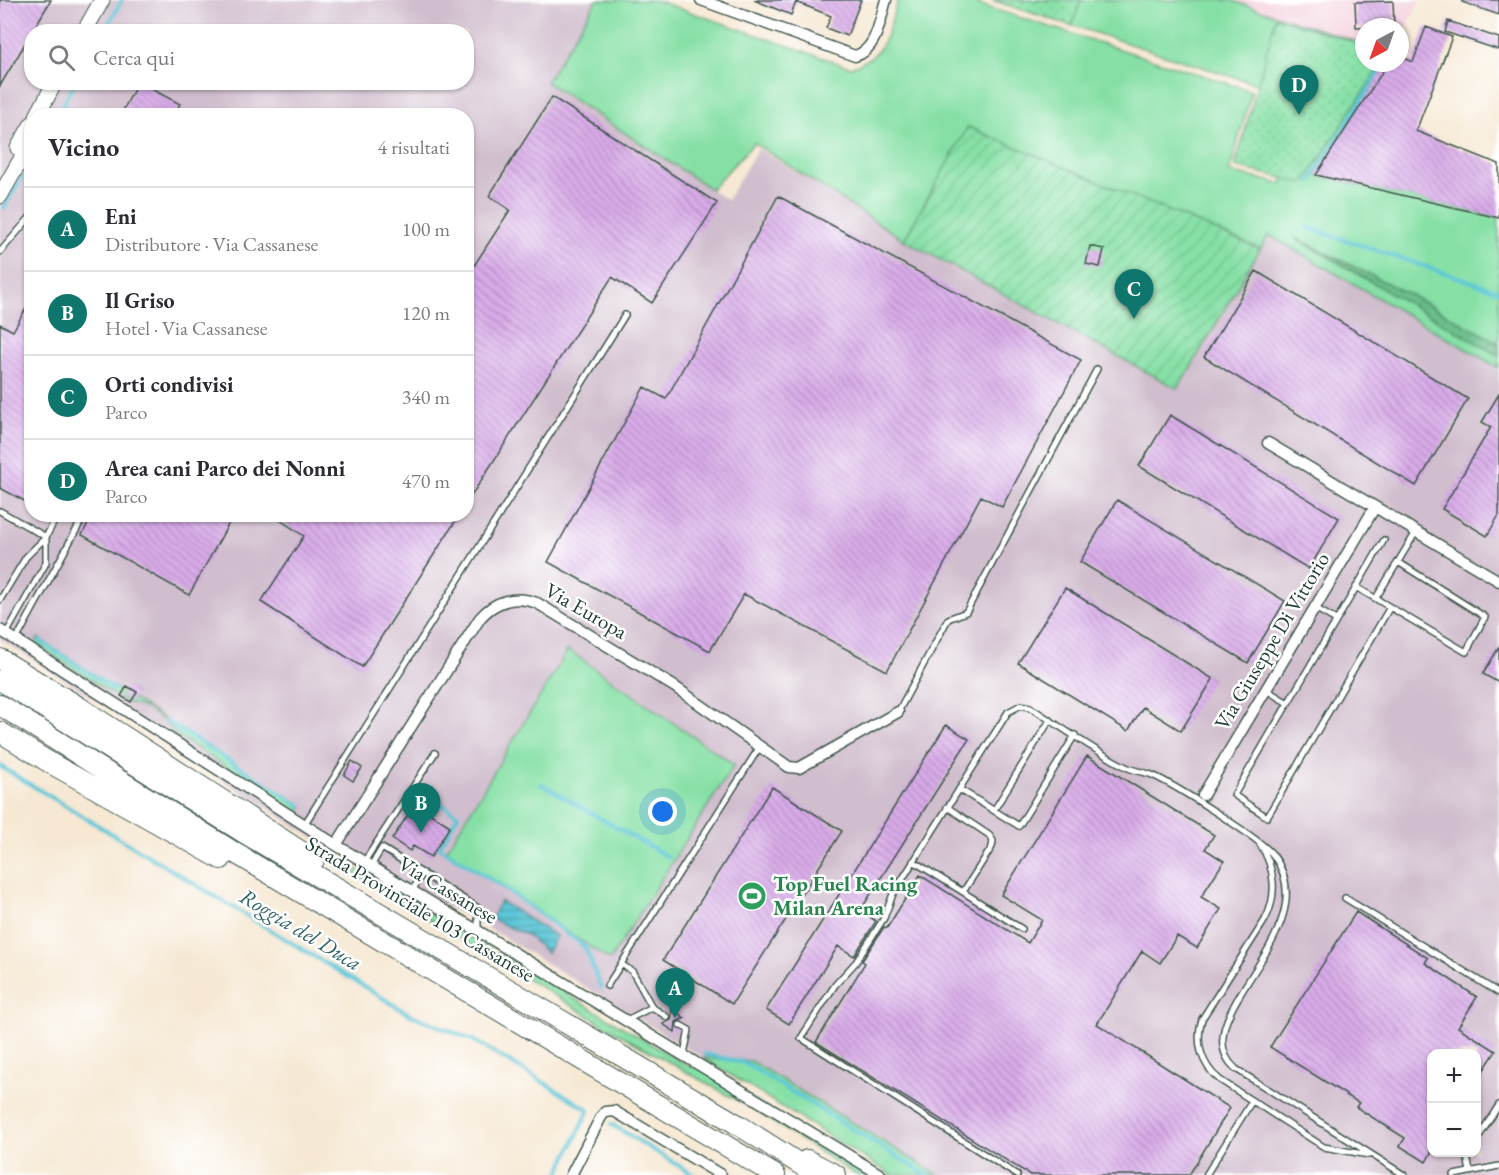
<!DOCTYPE html>
<html lang="it">
<meta charset="utf-8">
<style>
:root{--surface:#fff;--page:#f2f2f3;--text:#2b2b33;--muted:#7c7c81;--line:#e1e1e2;--accent:#0f766e}
body{margin:0;font-family:"EB Garamond",serif;background:var(--page);color:var(--text)}
.controls{position:absolute;right:18px;bottom:18px;display:grid;overflow:hidden;border-radius:12px;box-shadow:0 2px 4px #0004}
.controls button{width:54px;height:54px;display:grid;place-items:center;padding:0;border:0;border-bottom:2px solid var(--line);background:var(--surface);color:var(--text);font:30px sans-serif}
.compass{position:absolute;left:1355px;top:18px;width:54px;height:54px;border-radius:50%;background:var(--surface);box-shadow:0 2px 4px #0004;rotate:221deg}
.you{position:absolute;left:663px;top:812px;width:21px;height:21px;margin:-15px;border:4px solid #fff;border-radius:50%;background:#1a73e8;box-shadow:0 0 0 9px #1a73e833}
.badge{display:grid;place-items:center;width:39px;height:39px;border-radius:50%;background:var(--accent);color:#fff;font-size:20px;font-weight:700}
.pin{position:absolute;translate:-50% -50px;filter:drop-shadow(0 2px 3px #0008)}
.pin::after{content:'';position:absolute;top:32px;width:21px;height:18px;background:inherit;clip-path:polygon(0 0,100% 0,50% 100%)}
.list{margin:0;padding:0;list-style:none}
h2{display:flex;justify-content:space-between;align-items:center;height:78px;margin:0;padding:0 24px;font-size:26px}
h2 small{font-size:20px;font-weight:400;color:var(--muted)}
.list li{display:grid;grid-template-columns:39px 1fr auto;gap:18px;align-items:center;box-sizing:border-box;height:84px;padding:0 24px;border-top:2px solid var(--line)}
.list b{display:block;font-size:22px;white-space:nowrap}
.list p{margin:0;font-size:20px;white-space:nowrap;color:var(--muted)}
.list em{font-size:20px;font-style:normal;color:var(--muted)}
.icon{flex:none;width:33px;height:33px;fill:none;stroke:currentColor;stroke-width:2;stroke-linecap:round;stroke-linejoin:round}
.map{position:relative;flex:none;width:1499px;height:1175px;overflow:hidden}
.search{position:absolute;background:var(--surface);box-shadow:0 2px 4px #0004;left:24px;top:24px;width:450px;height:66px;display:flex;align-items:center;gap:15px;box-sizing:border-box;padding:0 21px;border-radius:24px;color:var(--muted);font-size:22px}
.panel{position:absolute;background:var(--surface);box-shadow:0 2px 4px #0004;left:24px;top:108px;width:450px;height:414px;border-radius:24px}
.map>svg:first-child{display:block}
.built{fill:#f4cfdd}
.industrial{fill:#d0bdcd;fill-rule:evenodd}
.grass{fill:#86e0a6;stroke:#528e6d;stroke-width:1.5}
.forest{fill:url(#forest-crowns);stroke:#467e60;stroke-width:1.5}
.park{fill:url(#park-dots);stroke:#528e6d;stroke-width:1.5}
.garden{fill:url(#garden-furrows);stroke:#528e6d;stroke-width:1.5}
.water{fill:url(#water-rules);stroke:#3e8286;stroke-width:1.5}
.lines{fill:none;stroke-linecap:round;stroke-linejoin:round}
.stream{stroke:#5cc6d7;stroke-width:4}
.building{fill:url(#building-back-hatch)}
.lane-casing{stroke:#3f574c;stroke-width:8}
.street-casing{stroke:#3f574c;stroke-width:13}
.secondary-casing{stroke:#3f574c;stroke-width:17}
.highway-casing{stroke:#3f574c;stroke-width:22}
.lane{stroke:#fff;stroke-width:5}
.street{stroke:#fff;stroke-width:10}
.secondary{stroke:#fff;stroke-width:15}
.highway{stroke:#fff;stroke-width:20}
.labels{text-anchor:middle;stroke-width:5;stroke-linejoin:round;paint-order:stroke}
.street-label{font-size:21px;fill:#1f3d34;stroke:#fff}
.leisure-label{font-size:21px;font-weight:bold;fill:#27864d;stroke:#fff;text-anchor:start}
.water-label{font-size:22px;font-style:italic;fill:#316665;stroke:#fff}
</style>
<div class="map">
<svg width="1499" height="1175" viewBox="0 0 1499 1175">
<defs>
<pattern id="forest-crowns" width="20" height="18" patternUnits="userSpaceOnUse" patternTransform="scale(1.5)"><rect width="20" height="18" fill="#6cbe8b"/><path d="M2 6a3 3 0 1 1 6 0M12 15a3 3 0 1 1 6 0" fill="none" stroke="#589c72"/></pattern>
<pattern id="park-dots" width="8" height="8" patternUnits="userSpaceOnUse" patternTransform="scale(1.5)"><rect width="8" height="8" fill="#86e0a6"/><path d="M2 2h.1M6 6h.1" fill="none" stroke="#73c190" stroke-width="1.8" stroke-linecap="round"/></pattern>
<pattern id="garden-furrows" width="10" height="10" patternUnits="userSpaceOnUse" patternTransform="scale(1.5)"><rect width="10" height="10" fill="#86e0a6"/><path d="M-1 1l2-2M0 10L10 0M9 11l2-2" fill="none" stroke="#73c190"/></pattern>
<pattern id="water-rules" width="6" height="5" patternUnits="userSpaceOnUse" patternTransform="scale(1.5)"><rect width="6" height="5" fill="#5cc6d7"/><path d="M0 2.5h6" fill="none" stroke="#4ba2af"/></pattern>
<pattern id="building-back-hatch" width="6" height="6" patternUnits="userSpaceOnUse" patternTransform="scale(1.5)"><rect width="6" height="6" fill="#d9ace9"/><path d="M-1 5l2 2M0 0l6 6M5-1l2 2" fill="none" stroke="#af8dbe"/></pattern>
</defs>
<rect width="100%" height="100%" fill="#fff"/>
<filter id="ink" filterUnits="userSpaceOnUse"><feTurbulence type="fractalNoise" baseFrequency=".0167" numOctaves="2"/><feDisplacementMap in="SourceGraphic" scale="12" xChannelSelector="R" yChannelSelector="G"/><feConvolveMatrix kernelMatrix="1 2 1 2 8 2 1 2 1" color-interpolation-filters="sRGB"/></filter>
<filter id="wash" filterUnits="userSpaceOnUse"><feTurbulence type="fractalNoise" baseFrequency=".008" numOctaves="4" result="noise"/><feDisplacementMap in="SourceGraphic" scale="24" xChannelSelector="R" yChannelSelector="G"/><feGaussianBlur stdDeviation="1.35" result="paint"/><feColorMatrix in="noise" values="0 0 0 0 0 0 0 0 0 0 0 0 0 0 0 0 0 1.4 0 .05"/><feComposite in="paint" operator="in"/></filter>
<g filter="url(#wash)">
<rect width="100%" height="100%" fill="#f6e8d3"/>
<path class="built" d="M1230 0H1420L1400 42V27H1364V44Z"/>
<path class="industrial" d="M0 0H597L546 83 727 200 758 148 904 240 1177 389 1269 235 1499 368V1175H938L751 1061 703 1058 485 926 314 838 0 639ZM32 32H466V82H32ZM32 116H466V514H32ZM1432 1054H1476V1152H1432Z"/>
<path class="grass" d="M597 0H655L850 67C888 56 886 34 898 0H965L1252 91 1229 172 1282 184 1284 176 1259 85 992 0H1230L1364 44V63H1388L1316 175 1499 218V368L1269 235 1260 249 968 127 904 240 754 143 711 189 546 82Z
M38 638 123 693 121 696 130 702 133 699 303 806 298 813 178 736 161 719 145 708 127 703 41 648 36 643Z
M568 650 734 765 610 960 446 851Z
M314 844 690 1067 699 1066 874 1175H856L756 1111 612 1030 311 848Z
M703 1058 751 1061 938 1175H892Z"/>
<path class="forest" d="M1294 237 1409 294 1499 343V356Z"/>
<path class="park" d="M992 0H1081L1072 26Z
M1276 17 1364 45V63H1382L1304 183 1235 167Z"/>
<path class="garden" d="M968 127 1260 249 1178 389 904 240Z"/>
<path class="water" d="M500 901 556 936 547 953 527 935 491 919Z"/>
<g class="lines">
<path class="stream" d="M104 32 122 0
M57 116 75 82
M1310 182 1385 63
M4 208 32 160
M1306 227 1499 291
M40 641 114 689
M166 721 301 806
M0 766 409 1014 475 1041 589 1110 558 1175
M541 784 668 857
M426 794 458 815 439 847 506 889 577 941 586 949 601 988
M705 1054 745 1063 927 1175
M611 1124 694 1175"/>
</g>
<g id="blocks">
<path class="building" d="M0 0H51L0 86Z
M754 0H861L847 36 826 28 831 16 796 2 791 15Z
M1462 0H1499V15L1462 2Z
M1393 1 1394 26 1356 27 1355 2Z
M1448 21 1499 38V50L1445 32Z
M1426 27 1452 37 1416 131 1499 164V218L1316 175 1388 63H1400V56L1413 62Z
M138 82 180 104 173 116H120Z
M552 97 717 203 652 303 612 277 466 504V278L510 210 489 196Z
M778 196 1081 360 1002 507 981 496 887 671 744 594 710 651 548 562 644 387 666 399Z
M1090 246 1104 249 1100 267 1086 264Z
M1256 271 1468 399 1416 486 1204 357Z
M32 298V505L0 488V324L13 331Z
M1499 394V515L1487 536 1442 509 1491 427 1482 422Z
M1170 415 1339 518 1309 569 1139 466Z
M1117 500 1285 601 1248 663 1080 562Z
M93 514H234L189 595 82 535Z
M271 514H460L362 667 261 602 304 536Z
M1065 588 1213 679 1181 731 1143 707 1128 731 1018 663Z
M1499 647V683L1483 674Z
M127 686 137 692 131 702 121 696Z
M946 725 969 739 860 911 876 921 854 956 838 946 789 1024 766 1010Z
M1087 756 1214 835 1205 849 1224 861 1201 897 1221 909 1197 948 1177 936 1160 963 1142 951 1097 1024 1230 1108 1189 1175H1030L816 1042 865 963 862 961 884 927 887 928 920 875 1028 943 1042 920 1001 895Z
M352 761 362 768 353 781 344 775Z
M772 787 842 831 732 1004 663 960Z
M415 804 450 826 431 857 413 846 410 851 392 839Z
M1356 912 1428 958 1425 963 1477 997 1458 1027 1496 1051 1476 1082V1053H1431V1153L1426 1162 1400 1146 1405 1138 1356 1107 1359 1103 1270 1047Z
M672 1009 685 1018 676 1022 675 1032 663 1024 671 1020Z"/>
</g>
</g>
<g filter="url(#ink)">
<use href="#blocks" fill-opacity="0" stroke="#3f574c" stroke-width="1.5"/>
<g class="lines">
<g class="lane-casing">
<path id="lane" d="M0 252 32 215
M0 511 46 537
M1384 540 1234 795 1267 817 1390 607
M1356 587 1466 652 1485 617 1398 562
M1376 598 1416 532
M0 600 26 557 46 537 58 514
M1315 608 1336 620
M6 634 46 563V537
M16 640 85 514
M1266 690 1288 703
M898 712 948 619 966 612 1097 369
M959 789 1019 826 1075 735
M994 810 1050 720
M304 825 625 315
M1260 844C1275 868 1278 895 1265 920L1202 1019C1195 1042 1201 1065 1220 1080L1324 1147 1369 1155
M913 861 963 892 992 847 993 841 989 835 947 807
M364 862 435 753
M371 866 382 848 478 908V931
M412 891 423 873
M963 892 1022 929
M1345 898 1499 993
M621 964 632 971 652 1007
M607 986 759 748
M627 1020 652 1007 667 1017
M680 1025 689 1030 684 1054
M1476 1141 1499 1105
M1469 1152 1467 1156 1470 1172
M1017 1175 801 1038 835 985 856 962 884 918 893 894 1008 712 1021 705 1030 707C1061 727 1093 750 1126 767 1134 771 1144 772 1152 775 1173 784 1261 839 1273 855 1331 931 1178 1018 1236 1069L1404 1175
M1206 1175 1252 1101
M1454 1175 1499 1166"/>
</g>
<g class="street-casing">
<path id="street" d="M701 0 855 56C877 50 880 19 886 0
M1268 443 1499 581
M0 630 336 845 881 1175
M1203 795 1375 507
M336 845 480 618C495 601 515 595 537 603L675 687 789 767 799 768 898 712
M571 1175 601 1117 605 1112 614 1111 721 1175"/>
</g>
<g class="secondary-casing">
<path id="secondary" d="M84 32 102 0
M37 116 55 82
M18 148 32 124
M0 196 32 140"/>
</g>
<g class="highway-casing">
<path id="highway" d="M0 659 79 707 314 860
M0 680 246 834 740 1126 817 1175
M0 705 235 853 775 1175
M0 732 52 764 221 859
M807 1160 836 1175"/>
</g>
<use href="#lane" class="lane"/>
<use href="#street" class="street"/>
<use href="#secondary" class="secondary"/>
<use href="#highway" class="highway"/>
</g>
</g>
<defs>
<g id="stadium-disc" transform="scale(1.5)"><circle r="9.5" fill="#2e9e5b" stroke="#fff"/><path d="M0-5a6.5 5 0 1 0 0 10a6.5 5 0 1 0 0-10ZM-3.5-1.8h7v3.6h-7Z" fill="#fff"/></g>
</defs>
<g fill-rule="evenodd">
<use href="#stadium-disc" x="752" y="896"/>
</g>
<g class="labels">
<g class="street-label">
<text transform="translate(586 611) rotate(30)" y="7">Via Europa</text>
<text transform="translate(1272 641) rotate(-59)" y="7">Via Giuseppe Di Vittorio</text>
<text transform="translate(448 890) rotate(31)" y="7">Via Cassanese</text>
<text transform="translate(420 909) rotate(31)" y="7">Strada Provinciale 103 Cassanese</text>
</g>
<g class="leisure-label">
<text x="773" y="891">Top Fuel Racing<tspan x="773" dy="24">Milan Arena</tspan></text>
</g>
<g class="water-label">
<text transform="translate(301 929) rotate(31)" y="8">Roggia del Duca</text>
</g>
</g>
</svg>
<div class="controls">
<button>+</button>
<button>−</button>
</div>
<svg class="compass" viewBox="-18 -18 36 36"><path d="M0-13l5 13h-10z" fill="#e53935"/><path d="M0 13l5-13h-10z" fill="#7c7c81"/></svg>
<div class="you"></div>
<div class="pin badge" style="left:675px;top:1018px">A</div>
<div class="pin badge" style="left:421px;top:833px">B</div>
<div class="pin badge" style="left:1134px;top:319px">C</div>
<div class="pin badge" style="left:1299px;top:115px">D</div>
<div class="search"><svg class="icon" aria-label="search" viewBox="0 0 24 24"><circle cx="10" cy="10" r="6"/><path d="M15 15l6 6"/></svg>Cerca qui</div>
<section class="panel">
<h2>Vicino<small>4 risultati</small></h2>
<ul class="list">
<li><span class="badge">A</span><div><b>Eni</b><p>Distributore · Via Cassanese</p></div><em>100 m</em></li>
<li><span class="badge">B</span><div><b>Il Griso</b><p>Hotel · Via Cassanese</p></div><em>120 m</em></li>
<li><span class="badge">C</span><div><b>Orti condivisi</b><p>Parco</p></div><em>340 m</em></li>
<li><span class="badge">D</span><div><b>Area cani Parco dei Nonni</b><p>Parco</p></div><em>470 m</em></li>
</ul>
</section>
</div>
